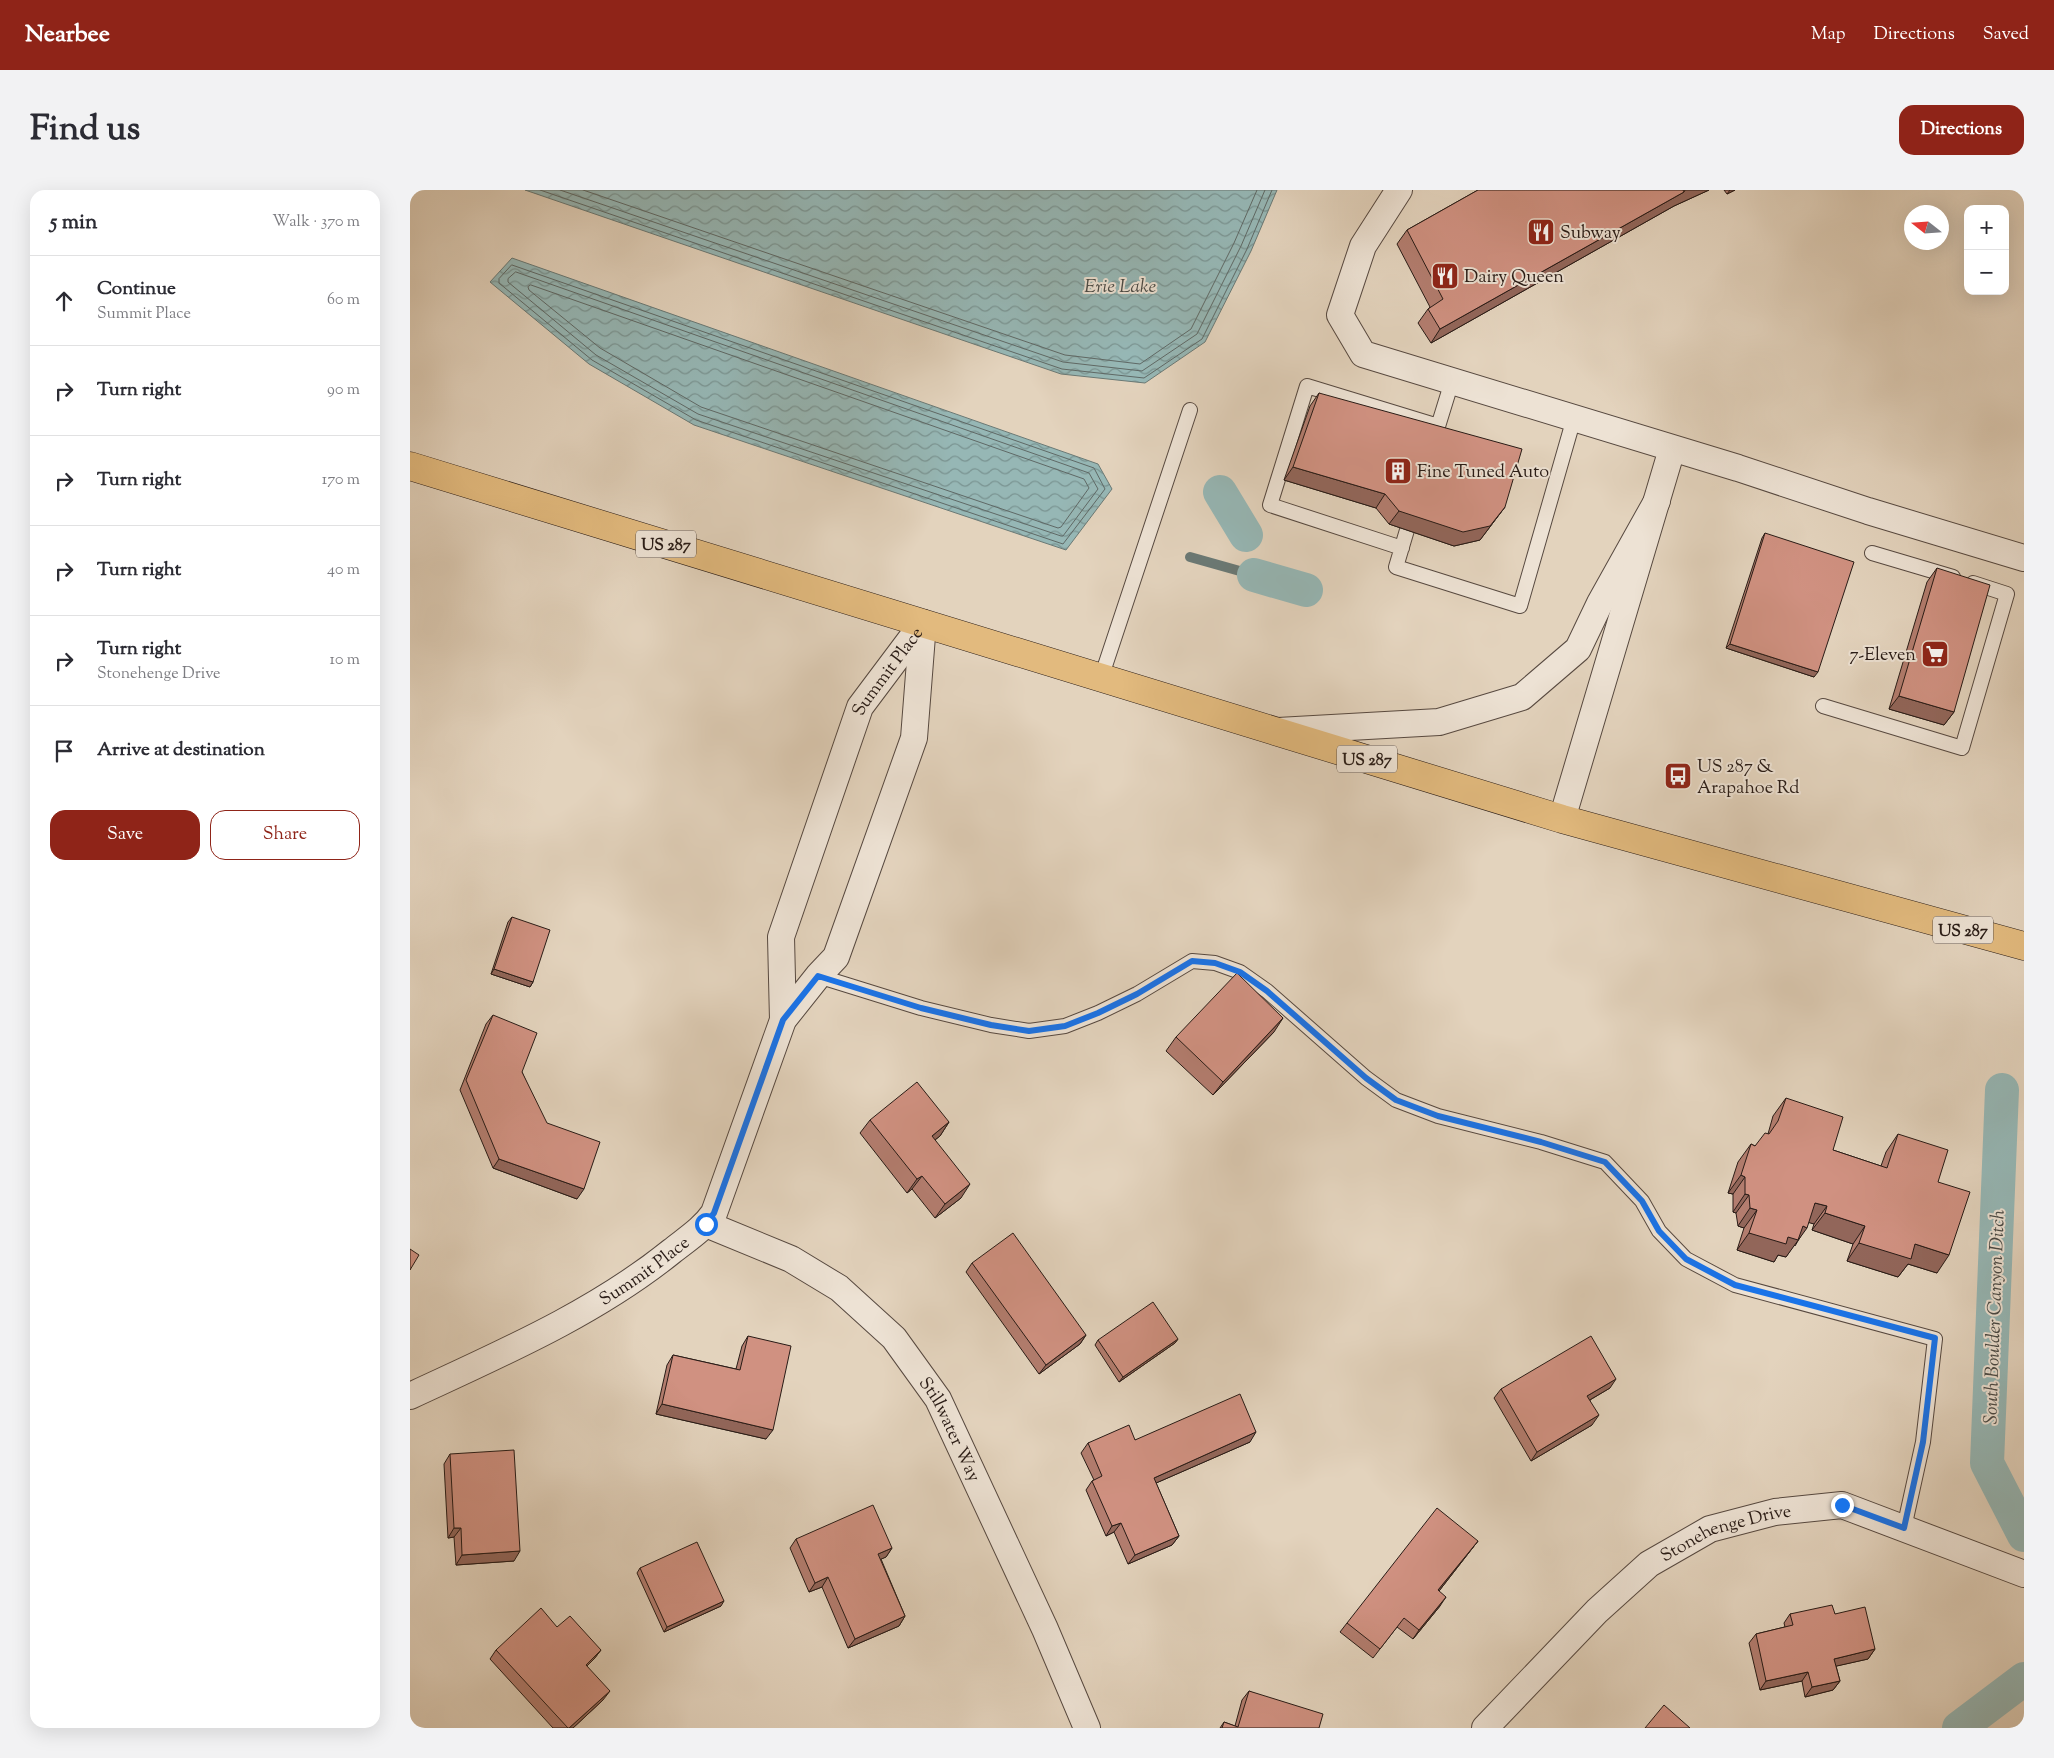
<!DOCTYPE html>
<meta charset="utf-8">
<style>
:root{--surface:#fff;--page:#f2f2f3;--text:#2b2b33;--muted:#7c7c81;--line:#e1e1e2;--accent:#8f2418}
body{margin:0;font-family:"Sorts Mill Goudy",serif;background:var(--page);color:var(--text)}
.controls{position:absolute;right:15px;top:15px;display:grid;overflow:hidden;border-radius:10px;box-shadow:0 5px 20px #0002}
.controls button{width:45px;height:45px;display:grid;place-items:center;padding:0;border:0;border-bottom:1px solid var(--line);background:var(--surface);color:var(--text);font:25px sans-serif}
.compass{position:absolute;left:1494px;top:15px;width:45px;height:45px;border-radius:50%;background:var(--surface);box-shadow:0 5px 20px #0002;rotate:287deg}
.stop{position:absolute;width:15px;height:15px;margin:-11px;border:4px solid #1a73e8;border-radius:50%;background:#fff}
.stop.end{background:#1a73e8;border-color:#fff;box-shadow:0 1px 5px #0008}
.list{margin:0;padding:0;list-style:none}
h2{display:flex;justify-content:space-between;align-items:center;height:65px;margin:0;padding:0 20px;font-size:21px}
h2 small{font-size:16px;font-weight:400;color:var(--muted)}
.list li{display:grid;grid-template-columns:32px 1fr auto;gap:15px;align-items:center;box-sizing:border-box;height:90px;padding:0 20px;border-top:1px solid var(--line)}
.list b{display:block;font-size:19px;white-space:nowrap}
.list p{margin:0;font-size:16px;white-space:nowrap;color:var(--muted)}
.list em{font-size:16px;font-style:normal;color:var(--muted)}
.actions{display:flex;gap:10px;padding:15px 20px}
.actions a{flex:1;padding:11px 0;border:1px solid var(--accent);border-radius:15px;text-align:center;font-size:18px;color:var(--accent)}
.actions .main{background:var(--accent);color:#fff}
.icon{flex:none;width:28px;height:28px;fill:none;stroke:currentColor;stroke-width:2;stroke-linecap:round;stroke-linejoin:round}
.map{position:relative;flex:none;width:1614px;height:1538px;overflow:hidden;border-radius:15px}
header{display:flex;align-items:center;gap:30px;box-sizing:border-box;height:70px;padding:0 25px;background:var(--accent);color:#fff}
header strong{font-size:24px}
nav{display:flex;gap:28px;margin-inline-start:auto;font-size:18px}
.intro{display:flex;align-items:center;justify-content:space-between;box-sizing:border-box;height:120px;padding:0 30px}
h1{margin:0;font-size:35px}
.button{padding:12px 22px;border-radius:15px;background:var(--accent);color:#fff;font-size:18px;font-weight:700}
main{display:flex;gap:30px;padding:0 30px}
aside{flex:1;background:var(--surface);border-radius:15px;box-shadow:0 5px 20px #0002}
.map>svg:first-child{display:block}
.water{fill:url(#water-waves);stroke:#6a7975}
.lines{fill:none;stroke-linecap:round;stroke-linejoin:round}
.shore{stroke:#5f6966;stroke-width:1}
.stream{stroke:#6a7975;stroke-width:10}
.canal{stroke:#96b7b5;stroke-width:34}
.service-casing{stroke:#574940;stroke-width:16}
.minor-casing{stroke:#574940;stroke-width:28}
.primary-casing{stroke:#281b16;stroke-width:29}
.service{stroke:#ede2d4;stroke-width:14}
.minor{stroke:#ede2d4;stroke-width:26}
.primary{stroke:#e2ba7e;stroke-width:28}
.wall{fill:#b37d6f;stroke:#281b16}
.shaded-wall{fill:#92665a;stroke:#281b16}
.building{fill:#d09181;stroke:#281b16}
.route{stroke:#1a73e8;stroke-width:6}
.labels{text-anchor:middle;stroke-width:4;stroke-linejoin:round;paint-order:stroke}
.shield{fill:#ede2d4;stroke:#63574f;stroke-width:1}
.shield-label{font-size:16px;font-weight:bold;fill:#281b16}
.poi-label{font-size:18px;fill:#281b16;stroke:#ede2d4;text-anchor:start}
.street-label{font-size:18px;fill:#281b16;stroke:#ede2d4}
.water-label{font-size:19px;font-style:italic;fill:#494a46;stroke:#ede2d4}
</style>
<header>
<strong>Nearbee</strong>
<nav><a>Map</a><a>Directions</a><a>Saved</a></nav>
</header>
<div class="intro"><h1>Find us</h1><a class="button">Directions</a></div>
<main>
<aside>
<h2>5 min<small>Walk · 370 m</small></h2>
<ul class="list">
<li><svg class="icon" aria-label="ahead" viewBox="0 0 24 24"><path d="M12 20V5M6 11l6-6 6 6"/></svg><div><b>Continue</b><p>Summit Place</p></div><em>60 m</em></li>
<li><svg class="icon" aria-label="right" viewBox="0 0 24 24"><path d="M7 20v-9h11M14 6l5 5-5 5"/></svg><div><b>Turn right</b></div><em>90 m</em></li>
<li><svg class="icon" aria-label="right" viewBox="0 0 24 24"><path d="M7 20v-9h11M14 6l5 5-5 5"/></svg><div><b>Turn right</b></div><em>170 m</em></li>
<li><svg class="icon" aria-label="right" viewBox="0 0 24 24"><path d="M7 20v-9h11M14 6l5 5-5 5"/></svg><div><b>Turn right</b></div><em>40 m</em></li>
<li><svg class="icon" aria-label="right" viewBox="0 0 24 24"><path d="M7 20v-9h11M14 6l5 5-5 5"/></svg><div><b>Turn right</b><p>Stonehenge Drive</p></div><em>10 m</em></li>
<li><svg class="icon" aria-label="arrive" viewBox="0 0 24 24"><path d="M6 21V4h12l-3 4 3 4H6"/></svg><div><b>Arrive at destination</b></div></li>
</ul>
<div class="actions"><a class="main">Save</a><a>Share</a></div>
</aside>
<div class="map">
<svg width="1614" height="1538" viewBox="0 0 1614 1538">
<defs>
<pattern id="water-waves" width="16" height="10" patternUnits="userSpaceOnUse" patternTransform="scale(1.25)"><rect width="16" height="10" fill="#96b7b5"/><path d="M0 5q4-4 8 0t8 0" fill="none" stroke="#7a9492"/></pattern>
</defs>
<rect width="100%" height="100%" fill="#e3d3bd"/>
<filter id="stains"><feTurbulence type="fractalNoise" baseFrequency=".004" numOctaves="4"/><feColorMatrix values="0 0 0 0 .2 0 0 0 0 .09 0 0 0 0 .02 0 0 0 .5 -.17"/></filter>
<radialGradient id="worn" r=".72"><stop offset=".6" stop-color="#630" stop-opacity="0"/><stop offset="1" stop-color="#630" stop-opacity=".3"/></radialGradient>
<path class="water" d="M115 0H867L841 61 795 152 735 193 651 184Z
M102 68 688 274 702 299 656 360 284 235 179 174 80 92Z"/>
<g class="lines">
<path class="shore" d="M130 0 652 179 734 188 792 149 837 59 862 0
M150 0 653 172 732 181 787 144 831 56 855 0
M173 0 655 165 730 174 781 139 824 53 847 0
M102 75 684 278 695 299 653 354 286 230 182 170 89 93V89Z
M106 82 679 283 688 299 653 346H651L288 224 186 165 98 92V89Z
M121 95 674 289 679 298 651 337 648 338 291 217 190 158 119 100 118 97Z"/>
<path class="stream" d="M780 367 844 385"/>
<path class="canal" d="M810 302 836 345
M844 385 896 400
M1592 900 1577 1273 1614 1345
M1549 1538 1614 1489"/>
<g class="service-casing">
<path id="service" d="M1026 243 1042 191
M997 340 986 377 1110 416 1164 228
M992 358 860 315 897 196 1028 236
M1462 363 1543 387
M691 488 780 220
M1413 516 1552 558 1597 404 1563 393
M408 786 511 818 581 835 619 841 655 836 688 823 727 804 782 771 805 773 830 782 857 801 956 888 986 910 1028 926 1131 952 1195 972 1232 1011 1249 1041 1276 1069 1325 1095 1525 1149 1513 1252 1494 1338"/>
</g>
<g class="minor-casing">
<g id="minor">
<path d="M989 0 953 56 930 125 953 164 1328 278 1458 321 1614 368"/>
<path d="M868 541 1029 532 1112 507 1168 459 1190 413 1247 311"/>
<path d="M1152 629 1262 259"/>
<path id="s1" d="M373 830 371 747 450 517 513 433"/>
<path id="s2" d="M296 1034 381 1069 429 1098 484 1148 528 1209 635 1439 677 1538"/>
<path id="s3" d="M0 1206C90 1164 184 1124 262 1061 277 1049 293 1039 304 1023L373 830 408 786 426 767 504 548 513 433"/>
<path id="s4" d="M1075 1538 1187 1421 1239 1374 1300 1339 1365 1322 1432 1315 1614 1384"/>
</g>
</g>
<g class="primary-casing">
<path id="primary" d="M0 276 1152 629 1614 756"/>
</g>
<use href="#service" class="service"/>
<use href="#minor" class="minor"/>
<use href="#primary" class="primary"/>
</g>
<path class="wall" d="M1068 0H1299L1264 16 1021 153 1008 133 1018 119 1020 117 987 54 997 40Z
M1314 0H1325L1317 4Z
M909 203 1095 317 1070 350 1044 356 979 334 966 318 874 290 900 216Z
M1355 343 1404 487 1316 458 1352 348Z
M1527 378 1544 522 1534 535 1479 519 1517 392Z
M102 727 123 792 120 797 81 784 98 732Z
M83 825 112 882 167 1009 83 978 50 900 76 834Z
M864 842 803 905 756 861 766 847Z
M1376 908 1423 960 1471 976 1476 962 1488 944 1528 992 1527 1083 1498 1074 1488 1087 1437 1071 1443 1054 1402 1040 1404 1034 1399 1032 1385 1056 1384 1055 1376 1067 1368 1065 1364 1072 1327 1060 1334 1038 1328 1036 1326 1023 1323 1022V1004L1318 1003 1328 972 1341 954 1345 956 1358 944 1363 926Z
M460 930 539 932 530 946 525 950 551 1008 525 1028 502 999 497 1003 450 943Z
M562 1073 676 1145 670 1154 629 1184 556 1082Z
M338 1146 356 1249 246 1224 257 1175 263 1165 326 1179 332 1156Z
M768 1149 765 1153 709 1192 685 1155 688 1150Z
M1200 1198 1180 1210 1182 1235 1121 1271 1084 1208 1091 1199Z
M725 1250 840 1252 746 1293 769 1346 762 1355 718 1374 704 1342 696 1346 676 1300 682 1291 684 1290 671 1263 678 1253Z
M40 1264 104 1371 46 1375 44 1347 38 1348 34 1274Z
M386 1349 482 1358 476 1367 471 1369 495 1426 489 1436 438 1458 412 1397 399 1402 380 1358Z
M1068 1351 1029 1401 1030 1416 1003 1449 987 1437 963 1468 930 1442 937 1433Z
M230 1378 311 1416 254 1442 227 1383Z
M1380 1424H1425L1465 1459 1458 1469 1426 1476 1430 1491 1423 1500 1395 1507 1392 1491 1350 1500 1339 1453 1346 1444 1375 1437 1374 1433Z
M86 1460H191L184 1469 177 1476 193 1510 163 1538H143L80 1469Z
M839 1501 909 1538H810L814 1532 825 1536 832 1510Z"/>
<path class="shaded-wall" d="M1275 0H1299L1264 16 1021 153 1030 139 1274 2Z
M1320 0H1325L1317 4Z
M883 277 975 304 966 318 874 290Z
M1095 317 1070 350 1044 356 979 334 989 321Z
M1320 454 1408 482 1404 487 1316 458Z
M1489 506 1544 522 1534 535 1479 519Z
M84 779 123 792 120 797 81 784Z
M873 828 864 842 803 905 813 892Z
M539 932 530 946 513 959 522 946Z
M89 969 174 999 167 1009 83 978Z
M1331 985 1335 987 1323 1004 1318 1003Z
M512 986 502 999 497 1003 507 989Z
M560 994 551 1008 525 1028 535 1014Z
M1335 1004 1339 1005 1326 1023 1323 1022Z
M1405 1013 1417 1016 1404 1034 1393 1031Z
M1340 1018 1347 1020 1334 1038 1328 1036Z
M1415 1023 1455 1036 1443 1054 1402 1040Z
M1393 1036 1397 1038 1376 1067 1368 1065 1364 1072 1327 1060 1339 1043 1378 1047Z
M1449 1053 1505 1054 1539 1065 1527 1083 1498 1074 1488 1087 1437 1071Z
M676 1145 670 1154 629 1184 636 1175Z
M768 1149 765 1153 709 1192 713 1187Z
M1206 1189 1200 1198 1171 1215 1177 1206Z
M252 1214 363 1240 356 1249 246 1224Z
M1189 1225 1182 1235 1121 1271 1127 1262Z
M846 1242 840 1252 737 1297 744 1288Z
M711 1333 704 1342 696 1346 702 1336Z
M44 1338H51L44 1347 38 1348Z
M769 1346 762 1355 718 1374 725 1365Z
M1068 1351 1061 1360 1022 1410 1028 1400Z
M482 1358 476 1367 462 1373 468 1364Z
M110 1361 104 1371 46 1375 52 1365Z
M418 1387 412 1397 399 1402 405 1393Z
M1036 1407 1030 1416 1003 1449 1009 1440Z
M314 1411 311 1416 254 1442 257 1437Z
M495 1426 489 1436 438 1458 445 1449Z
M1465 1459 1458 1469 1418 1478 1424 1469Z
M191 1460 184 1469 169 1484 176 1475Z
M1398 1482 1392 1491 1350 1500 1356 1491Z
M1430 1491 1423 1500 1395 1507 1402 1497Z
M200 1501 193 1510 163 1538H159Z"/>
<path class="building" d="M1068 0H1273L1274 2 1030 139 1018 119 1033 109 997 40Z
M909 203 1112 259 1095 317 1080 336 1053 342 989 321 975 304 883 277Z
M1355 343 1444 372 1408 482 1320 454Z
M1527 378 1580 395 1544 522 1489 506Z
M102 727 140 740 123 792 84 779Z
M827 783 873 828 813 892 766 847Z
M83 825 127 843 112 882 137 933 190 952 174 999 89 969 56 890Z
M507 892 539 932 522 946 560 994 535 1014 512 986 507 989 460 930Z
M1376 908 1433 927 1423 960 1477 978 1488 944 1538 960 1528 992 1560 1002 1539 1065 1505 1054 1501 1069 1449 1053 1455 1036 1415 1023 1417 1016 1405 1013 1397 1038 1393 1036 1388 1050 1378 1047 1376 1054 1339 1043 1347 1020 1340 1018 1339 1005 1335 1004V987L1331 985 1341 954 1345 956 1355 943 1359 944 1368 931Z
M603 1043 676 1145 636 1175 562 1073Z
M0 1059 9 1065 0 1080Z
M743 1112 768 1149 713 1187 688 1150Z
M338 1146 381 1156 363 1240 252 1214 263 1165 330 1180Z
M1181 1146 1206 1189 1177 1206 1189 1225 1127 1262 1091 1199Z
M830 1204 846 1242 744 1288 769 1346 725 1365 711 1333 702 1336 682 1291 692 1286 678 1253 719 1235 725 1250Z
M104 1260 110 1361 52 1365 51 1338H44L40 1264Z
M463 1315 482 1358 468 1364 495 1426 445 1449 418 1387 405 1393 386 1349Z
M1027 1318 1068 1351 1028 1400 1036 1407 1009 1440 994 1428 970 1459 937 1433Z
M287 1352 314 1411 257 1437 230 1378Z
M1422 1415 1425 1424 1455 1417 1465 1459 1424 1469 1430 1491 1402 1497 1398 1482 1356 1491 1346 1444 1383 1435 1380 1424Z
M131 1418 147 1437 160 1426 191 1460 176 1475 200 1501 159 1538H158L86 1460Z
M839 1501 913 1524 909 1538H812L814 1532 828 1537Z
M1254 1515 1280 1538H1235Z"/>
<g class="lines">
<path class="route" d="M296 1034 304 1023 373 830 408 786 511 818 581 835 619 841 655 836 688 823 727 804 782 771 805 773 830 782 857 801 956 888 986 910 1028 926 1131 952 1195 972 1232 1011 1249 1041 1276 1069 1325 1095 1525 1148 1513 1252 1494 1338 1432 1315"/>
</g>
<defs>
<g id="restaurant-square" transform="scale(1.4375)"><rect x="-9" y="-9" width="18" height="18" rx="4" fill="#8f2418" stroke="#ede2d4"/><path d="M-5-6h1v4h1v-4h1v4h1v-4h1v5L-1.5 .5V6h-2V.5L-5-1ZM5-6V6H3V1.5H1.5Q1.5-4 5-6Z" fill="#fff"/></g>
<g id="building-square" transform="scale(1.4375)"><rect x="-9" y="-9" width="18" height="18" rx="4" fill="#8f2418" stroke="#ede2d4"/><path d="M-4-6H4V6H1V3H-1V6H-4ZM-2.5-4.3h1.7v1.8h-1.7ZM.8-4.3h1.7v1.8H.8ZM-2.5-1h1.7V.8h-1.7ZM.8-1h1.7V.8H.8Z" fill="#fff"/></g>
<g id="supermarket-square" transform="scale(1.4375)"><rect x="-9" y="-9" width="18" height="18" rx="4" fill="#8f2418" stroke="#ede2d4"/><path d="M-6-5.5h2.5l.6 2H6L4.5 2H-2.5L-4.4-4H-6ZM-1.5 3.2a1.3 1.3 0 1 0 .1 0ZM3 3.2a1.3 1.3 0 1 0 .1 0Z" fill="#fff"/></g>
<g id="bus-square" transform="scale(1.4375)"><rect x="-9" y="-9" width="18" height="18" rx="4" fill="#8f2418" stroke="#ede2d4"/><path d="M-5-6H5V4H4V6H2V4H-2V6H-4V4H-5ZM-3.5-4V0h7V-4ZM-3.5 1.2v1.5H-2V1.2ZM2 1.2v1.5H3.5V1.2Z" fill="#fff"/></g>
</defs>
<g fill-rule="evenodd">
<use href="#restaurant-square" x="1131" y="42"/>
<use href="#restaurant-square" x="1035" y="86"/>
<use href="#building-square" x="988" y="281"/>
<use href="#supermarket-square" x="1525" y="464"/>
<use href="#bus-square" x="1268" y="586"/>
</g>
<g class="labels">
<g class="shield">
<rect x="226" y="340.5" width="60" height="27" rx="4"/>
<rect x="927" y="555.5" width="60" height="27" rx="4"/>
<rect x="1523" y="726.5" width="60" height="27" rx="4"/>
</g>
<g class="shield-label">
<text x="256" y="360">US 287</text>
<text x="957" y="575">US 287</text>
<text x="1553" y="746">US 287</text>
</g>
<g class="poi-label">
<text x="1150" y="48">Subway</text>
<text x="1054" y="92">Dairy Queen</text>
<text x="1007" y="287">Fine Tuned Auto</text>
<text x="1506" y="470" text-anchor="end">7-Eleven</text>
<text x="1287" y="582">US 287 &amp;<tspan x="1287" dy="21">Arapahoe Rd</tspan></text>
</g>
<g class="street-label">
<text dy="6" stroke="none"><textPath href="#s1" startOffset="371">Summit Place</textPath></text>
<text dy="6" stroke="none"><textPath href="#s3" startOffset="266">Summit Place</textPath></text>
<text dy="6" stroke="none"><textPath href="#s2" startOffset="330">Stillwater Way</textPath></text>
<text dy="6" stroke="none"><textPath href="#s4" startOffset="316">Stonehenge Drive</textPath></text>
</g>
<g class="water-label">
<text x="710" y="102">Erie Lake</text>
<text transform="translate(1583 1127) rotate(-88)" y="7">South Boulder Canyon Ditch</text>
</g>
</g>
<rect width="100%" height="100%" filter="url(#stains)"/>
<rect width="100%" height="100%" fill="url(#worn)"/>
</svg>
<div class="controls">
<button>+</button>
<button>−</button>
</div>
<svg class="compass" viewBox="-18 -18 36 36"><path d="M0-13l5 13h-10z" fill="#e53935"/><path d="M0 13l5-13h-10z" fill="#7c7c81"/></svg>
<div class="stop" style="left:296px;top:1034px"></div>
<div class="stop end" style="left:1432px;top:1315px"></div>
</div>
</main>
